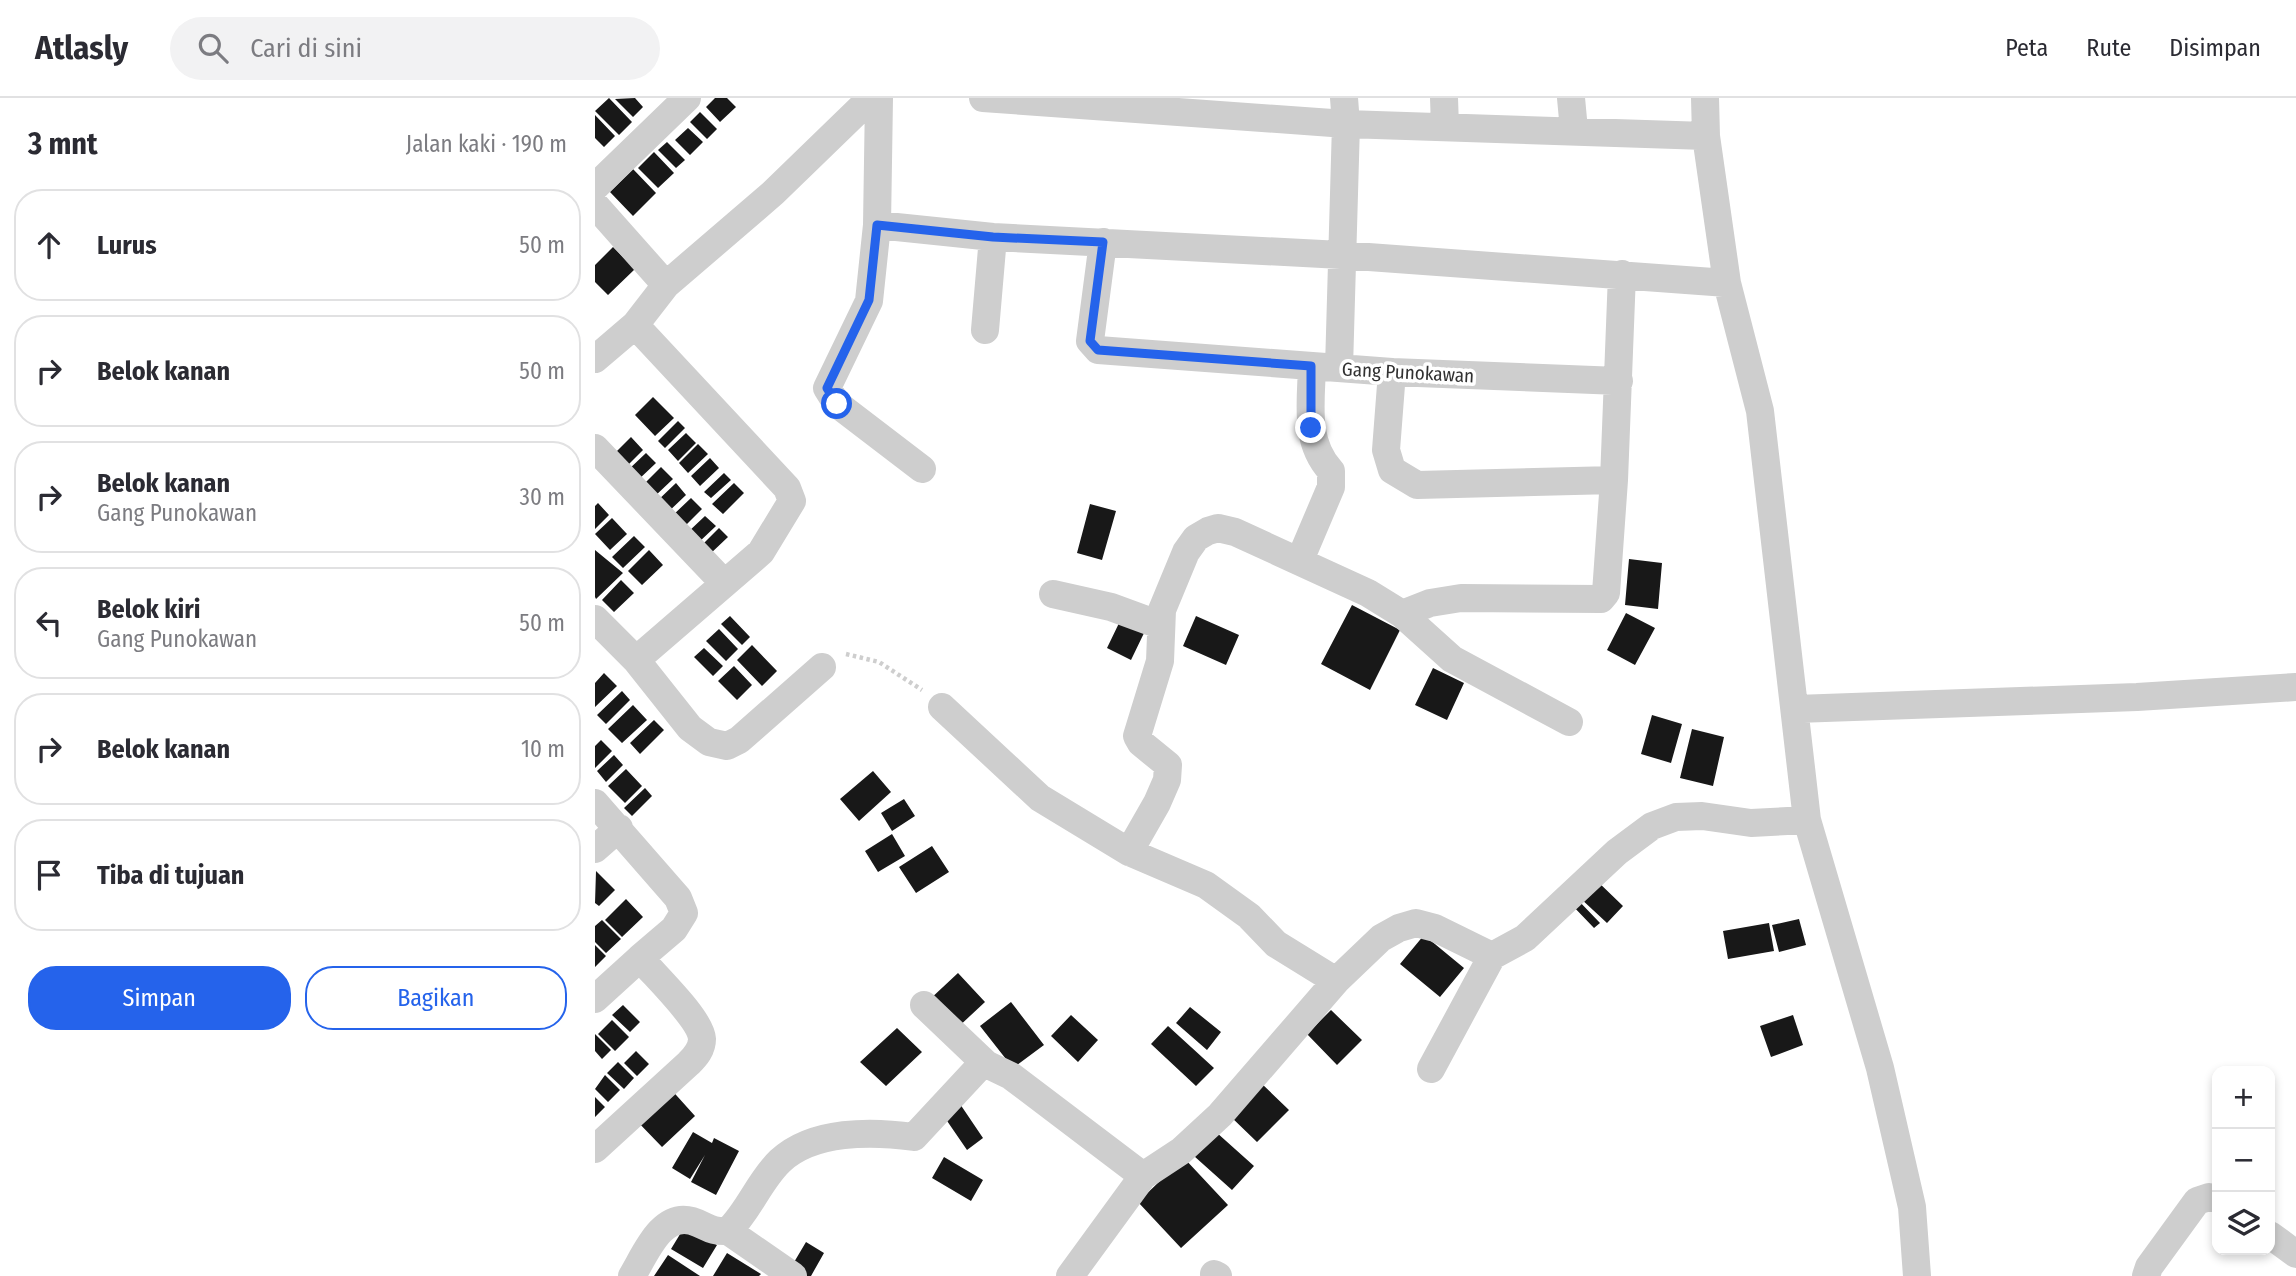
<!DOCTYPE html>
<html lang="id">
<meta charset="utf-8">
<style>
:root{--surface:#fff;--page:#f2f2f3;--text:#2b2b33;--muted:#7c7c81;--line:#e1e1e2;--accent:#2563eb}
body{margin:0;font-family:"Fira Sans Condensed",sans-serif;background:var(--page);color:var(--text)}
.controls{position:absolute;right:21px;bottom:21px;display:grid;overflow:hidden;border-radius:14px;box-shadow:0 4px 10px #0003}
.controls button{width:63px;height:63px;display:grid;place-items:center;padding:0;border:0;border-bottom:2px solid var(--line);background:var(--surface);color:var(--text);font:35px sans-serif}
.stop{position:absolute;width:21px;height:21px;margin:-16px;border:5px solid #2563eb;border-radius:50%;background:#fff}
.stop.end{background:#2563eb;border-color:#fff;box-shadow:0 2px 7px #0008}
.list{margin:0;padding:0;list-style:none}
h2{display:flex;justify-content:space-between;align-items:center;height:91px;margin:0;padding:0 28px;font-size:30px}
h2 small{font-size:23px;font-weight:400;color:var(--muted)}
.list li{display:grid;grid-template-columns:46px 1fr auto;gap:21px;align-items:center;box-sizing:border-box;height:112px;margin:0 14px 14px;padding:0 14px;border:2px solid var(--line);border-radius:28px}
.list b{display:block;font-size:26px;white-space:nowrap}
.list p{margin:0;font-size:23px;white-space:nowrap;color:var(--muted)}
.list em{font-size:23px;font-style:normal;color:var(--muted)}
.actions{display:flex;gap:14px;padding:21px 28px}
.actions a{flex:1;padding:16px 0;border:2px solid var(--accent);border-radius:28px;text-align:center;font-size:24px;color:var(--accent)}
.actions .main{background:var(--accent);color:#fff}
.icon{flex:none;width:38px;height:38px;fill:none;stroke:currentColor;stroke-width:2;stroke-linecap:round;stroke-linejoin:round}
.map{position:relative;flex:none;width:1701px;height:1178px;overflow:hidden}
header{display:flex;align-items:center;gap:42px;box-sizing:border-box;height:98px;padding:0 35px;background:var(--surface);border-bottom:2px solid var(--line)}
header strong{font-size:33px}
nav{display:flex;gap:38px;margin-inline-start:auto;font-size:24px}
.search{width:490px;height:63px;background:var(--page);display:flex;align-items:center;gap:18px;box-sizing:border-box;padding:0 24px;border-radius:38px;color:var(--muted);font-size:26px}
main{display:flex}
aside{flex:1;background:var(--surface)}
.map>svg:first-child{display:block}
.building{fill:#181818}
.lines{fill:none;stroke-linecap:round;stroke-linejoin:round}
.path{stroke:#cecece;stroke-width:4.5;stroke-dasharray:3.5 3.5;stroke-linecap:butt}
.minor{stroke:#cecece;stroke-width:28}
.route{stroke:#2563eb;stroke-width:9}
.labels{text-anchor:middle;stroke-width:7;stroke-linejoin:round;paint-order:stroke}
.street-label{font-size:19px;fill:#313131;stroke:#fff}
</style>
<header>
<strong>Atlasly</strong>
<div class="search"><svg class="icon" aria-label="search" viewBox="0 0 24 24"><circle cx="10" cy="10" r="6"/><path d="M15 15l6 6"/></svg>Cari di sini</div>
<nav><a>Peta</a><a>Rute</a><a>Disimpan</a></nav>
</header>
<main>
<aside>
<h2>3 mnt<small>Jalan kaki · 190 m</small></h2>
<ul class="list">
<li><svg class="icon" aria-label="ahead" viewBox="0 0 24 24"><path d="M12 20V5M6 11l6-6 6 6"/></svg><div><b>Lurus</b></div><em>50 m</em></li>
<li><svg class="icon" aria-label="right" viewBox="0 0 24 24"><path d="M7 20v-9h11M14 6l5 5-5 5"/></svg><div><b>Belok kanan</b></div><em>50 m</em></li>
<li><svg class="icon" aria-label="right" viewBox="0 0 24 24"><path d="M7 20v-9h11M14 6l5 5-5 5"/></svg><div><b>Belok kanan</b><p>Gang Punokawan</p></div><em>30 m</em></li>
<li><svg class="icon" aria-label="left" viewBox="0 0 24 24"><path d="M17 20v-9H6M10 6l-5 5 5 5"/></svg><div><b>Belok kiri</b><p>Gang Punokawan</p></div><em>50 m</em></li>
<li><svg class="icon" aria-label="right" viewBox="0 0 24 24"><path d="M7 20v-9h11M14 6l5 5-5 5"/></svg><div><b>Belok kanan</b></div><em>10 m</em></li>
<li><svg class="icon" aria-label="arrive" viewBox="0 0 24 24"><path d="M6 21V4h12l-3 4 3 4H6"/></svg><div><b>Tiba di tujuan</b></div></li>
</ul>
<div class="actions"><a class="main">Simpan</a><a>Bagikan</a></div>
</aside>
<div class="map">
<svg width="1701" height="1178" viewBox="0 0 1701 1178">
<rect width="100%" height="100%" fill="#fff"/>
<path class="building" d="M14 0 37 24 24 37 0 13Z
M40 0 48 9 38 19 20 1Z
M120 0H132L141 9 125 24 111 9Z
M105 14 122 31 112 41 95 24Z
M0 17 20 38 9 49 0 40Z
M93 30 108 44 95 57 80 42Z
M72 44 90 62 81 70 63 52Z
M59 54 79 75 63 90 43 70Z
M38 71 61 95 38 118 15 94Z
M18 149 40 171 13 197 0 184V167Z
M58 299 79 320 60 338 40 317Z
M83 323 90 330 70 350 63 343Z
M91 335 101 345 83 363 73 352Z
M36 339 48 352 31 369 19 356Z
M103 346 113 356 93 375 84 365Z
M51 355 61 365 42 383 32 373Z
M115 360 124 370 105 388 96 378Z
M66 369 78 381 59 399 47 388Z
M129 375 136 382 116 400 109 394Z
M81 385 91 397 70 417 59 406Z
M139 385 149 395 128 416 117 406Z
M96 400 107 411 88 430 76 419Z
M3 405 14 417 0 431V408Z
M495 406 521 413 507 462 482 455Z
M110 418 121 428 103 445 92 435Z
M17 420 32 436 15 452 0 436Z
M124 430 133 439 114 457 105 449Z
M39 438 50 449 28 470 17 459Z
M0 452 28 475 1 501 0 499Z
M54 452 68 467 47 487 33 473Z
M1034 461 1067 465 1063 511 1030 507Z
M26 482 39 495 19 514 7 502Z
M757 507 805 532 775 592 726 566Z
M1031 515 1060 530 1040 567 1012 552Z
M135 518 155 539 147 547 126 526Z
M601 518 644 537 631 567 588 548Z
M526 521 550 533 536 562 512 550Z
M124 531 143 551 131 563 111 543Z
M157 547 182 573 167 588 142 562Z
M109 550 128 568 118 578 99 559Z
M139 568 157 587 142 602 123 583Z
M838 570 869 585 852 622 820 607Z
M9 575 22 588 0 609V585Z
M27 593 35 602 11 626 2 617Z
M38 607 52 622 27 645 13 631Z
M1057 617 1087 626 1076 665 1046 656Z
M59 622 69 632 45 656 35 645Z
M1097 631 1129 639 1118 688 1085 680Z
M6 642 17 653 0 670V648Z
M19 657 28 667 11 684 2 673Z
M31 671 47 688 30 705 13 688Z
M278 673 296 694 264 723 245 701Z
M50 690 57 698 37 718 29 710Z
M309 701 320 718 297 733 286 715Z
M297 736 310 758 283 774 270 753Z
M337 748 354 774 321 795 304 769Z
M1 773 20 792 4 808 0 805Z
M1000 781 1028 808 1012 825 984 799Z
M981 800 1005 825 999 830 975 805Z
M31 801 48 819 27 839 10 822Z
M1204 821 1211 847 1184 854 1177 827Z
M7 822 26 841 11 855 0 844V828Z
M1174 825 1179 853 1133 861 1128 833Z
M829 837 869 870 845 899 805 866Z
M0 847 11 858 0 869Z
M363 875 390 904 360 932 333 903Z
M416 904 449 947 418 970 385 928Z
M28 907 45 924 35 934 17 917Z
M595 909 626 934 612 952 581 925Z
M736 912 767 942 742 967 712 936Z
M476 917 503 942 483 964 456 938Z
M1198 917 1208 947 1176 959 1165 928Z
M17 922 34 939 20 953 3 936Z
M573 928 619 970 601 988 556 946Z
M302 930 327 954 291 988 265 964Z
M0 936 16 952 7 961 0 953Z
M41 953 54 966 42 978 29 965Z
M23 964 39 980 29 991 12 975Z
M10 977 25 992 13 1004 0 991Z
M666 985 694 1012 662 1044 634 1017Z
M73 988 100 1018 67 1049 39 1020Z
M0 999 10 1009 0 1019Z
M365 1006 388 1040 372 1052 348 1017Z
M98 1034 117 1045 119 1040 144 1053 121 1097 96 1084 110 1057 95 1081 77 1070Z
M621 1034 659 1068 637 1092 599 1058Z
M349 1059 388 1082 376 1103 337 1080Z
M589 1060 633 1107 586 1150 543 1104Z
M90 1128 122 1147 108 1170 76 1151Z
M211 1144 229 1155 216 1178H206L195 1171Z
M132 1155 166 1176 164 1178H118Z
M73 1157 105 1178H59Z"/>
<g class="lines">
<path class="path" d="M251 556 284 564 327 592"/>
<path class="minor" d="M284 0 282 127 274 203 232 290 242 306 327 371
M388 0 751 26 1111 38
M849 0 850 28
M976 0 979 32
M1110 0 1111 38 1132 185 1165 313 1212 722 1285 970 1317 1109 1322 1178
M0 89 92 0
M0 107 71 187
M282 127 398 139 746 157 1132 185
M508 144 495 243 503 252 797 274 1024 283
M40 227 192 390 197 403 166 454 41 562
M390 232 398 139
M0 261 40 227 71 187 178 95 276 0
M744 270 751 26 749 0
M797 274 791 352 797 372 822 387 1019 382
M0 350 129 485
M705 462 736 389V373C709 344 716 305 717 268
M458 496 516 509 565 527
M807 516 835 505 866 500 1006 501 1011 495 1019 382 1027 176
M0 521 41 562 95 630 114 644 132 648 144 642 227 569
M347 609 445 700 534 754 611 787 654 818 681 846 741 883
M1201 611 1542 599 1701 589
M0 705 83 800 89 815 79 831 45 860C59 877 106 921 107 941 107 951 101 958 94 965L0 1051
M0 751 24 730
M534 754 562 705 572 682 573 667 546 645 542 638 565 563 567 512 591 454 601 440 613 433 623 430 640 434 773 495 807 516 857 561 974 624
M0 901 45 860
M329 907 391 966 416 978 548 1078
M836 971 897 858
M133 1133 198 1178
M1675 1137 1701 1156
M619 1176 623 1178
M37 1178C50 1157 66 1114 97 1123 113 1128 114 1134 133 1133 154 1113 164 1083 185 1063 218 1032 277 1033 319 1039L386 967 391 966
M475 1178 548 1078 586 1053 625 1017 741 883 786 840 804 830 821 825 840 830 897 858 930 840 1022 754 1057 728 1081 719 1107 718 1156 725 1212 722
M1551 1178 1554 1169 1602 1103 1614 1099 1622 1101"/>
</g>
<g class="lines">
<path class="route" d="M242 306 232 290 274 202 282 127 398 139 508 144 495 243 503 252 716 268V330"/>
</g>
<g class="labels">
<g class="street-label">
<text transform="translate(813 274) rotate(3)" y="7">Gang Punokawan</text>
</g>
</g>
</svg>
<div class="controls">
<button>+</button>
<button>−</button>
<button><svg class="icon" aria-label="layers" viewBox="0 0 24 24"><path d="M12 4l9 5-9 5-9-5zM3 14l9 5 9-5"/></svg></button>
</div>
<div class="stop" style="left:242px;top:306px"></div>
<div class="stop end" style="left:716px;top:330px"></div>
</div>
</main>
